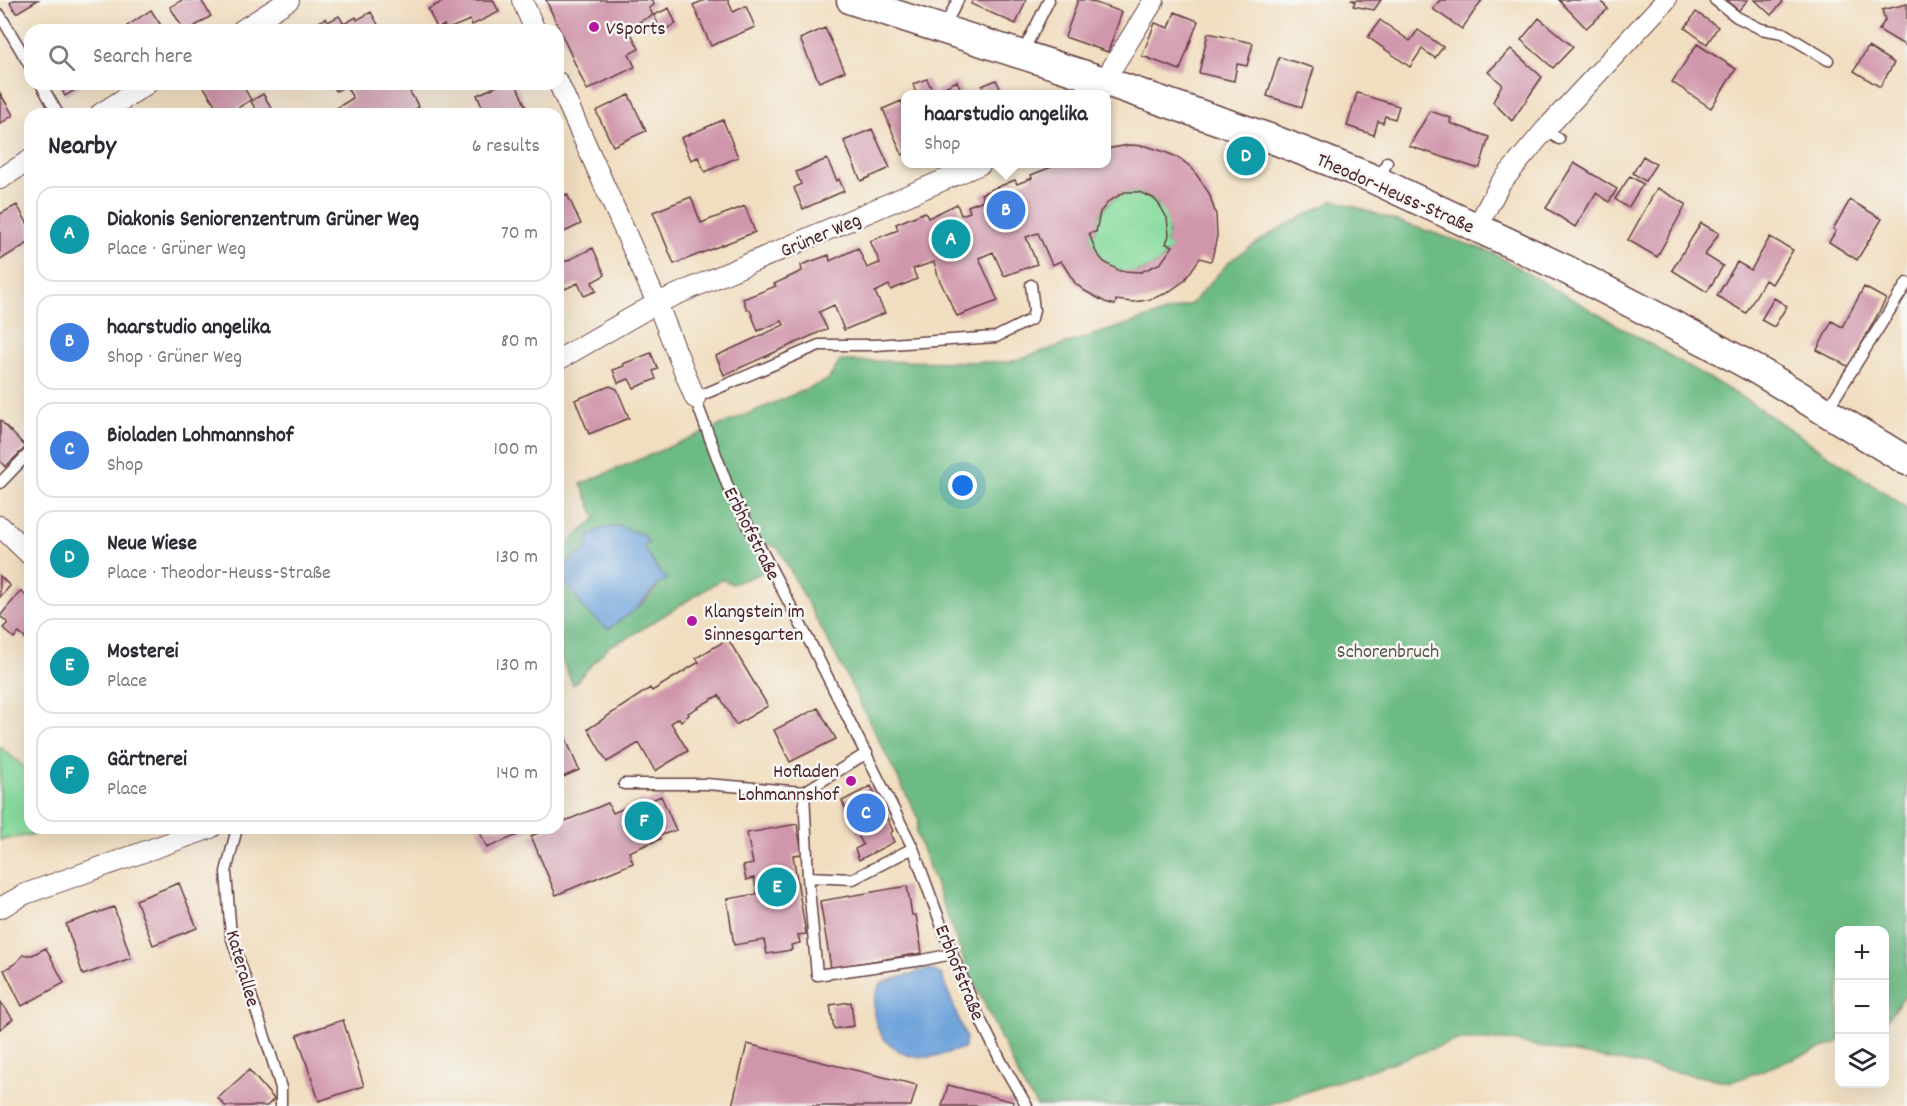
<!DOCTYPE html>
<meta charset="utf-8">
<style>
:root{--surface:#fff;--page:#f2f2f3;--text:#2b2b33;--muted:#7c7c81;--line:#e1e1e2;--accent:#ea580c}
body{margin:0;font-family:Dekko,sans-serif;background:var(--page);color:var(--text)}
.controls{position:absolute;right:18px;bottom:18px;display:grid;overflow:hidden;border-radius:12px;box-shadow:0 6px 24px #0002}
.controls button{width:54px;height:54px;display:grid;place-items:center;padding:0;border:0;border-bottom:2px solid var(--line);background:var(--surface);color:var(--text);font:30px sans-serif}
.you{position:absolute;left:963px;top:486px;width:21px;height:21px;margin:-15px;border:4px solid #fff;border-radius:50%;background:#1a73e8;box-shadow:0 0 0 9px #1a73e833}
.badge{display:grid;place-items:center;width:39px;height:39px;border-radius:50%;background:var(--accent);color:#fff;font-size:20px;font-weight:700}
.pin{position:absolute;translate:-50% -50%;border:3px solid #fff;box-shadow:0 2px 6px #0006}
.popup{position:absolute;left:901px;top:90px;width:210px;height:78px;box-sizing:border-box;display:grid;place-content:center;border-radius:12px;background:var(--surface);filter:drop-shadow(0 2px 4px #0005);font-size:20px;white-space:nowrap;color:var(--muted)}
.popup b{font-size:22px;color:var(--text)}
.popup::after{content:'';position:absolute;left:50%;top:100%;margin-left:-12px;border:12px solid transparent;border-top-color:var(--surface)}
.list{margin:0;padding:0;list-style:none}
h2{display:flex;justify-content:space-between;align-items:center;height:78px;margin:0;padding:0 24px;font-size:26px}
h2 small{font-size:20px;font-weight:400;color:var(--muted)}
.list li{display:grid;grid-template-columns:39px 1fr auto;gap:18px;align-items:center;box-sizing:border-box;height:96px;margin:0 12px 12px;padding:0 12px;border:2px solid var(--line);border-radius:18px}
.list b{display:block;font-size:22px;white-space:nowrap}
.list p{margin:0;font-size:20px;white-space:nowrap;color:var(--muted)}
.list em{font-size:20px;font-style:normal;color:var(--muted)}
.icon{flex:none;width:33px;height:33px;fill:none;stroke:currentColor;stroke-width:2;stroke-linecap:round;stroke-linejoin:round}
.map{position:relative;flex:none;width:1907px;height:1106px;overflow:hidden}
.search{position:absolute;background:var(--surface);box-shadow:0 6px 24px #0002;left:24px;top:24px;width:540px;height:66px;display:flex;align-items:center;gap:15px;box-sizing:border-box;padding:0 21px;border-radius:18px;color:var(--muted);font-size:22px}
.panel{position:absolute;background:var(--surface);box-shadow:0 6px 24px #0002;left:24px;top:108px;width:540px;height:726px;border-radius:18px}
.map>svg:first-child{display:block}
.green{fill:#87db9d;stroke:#687d64;stroke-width:1.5}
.forest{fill:#6dbb84;stroke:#5c6d58;stroke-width:1.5;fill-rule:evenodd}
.water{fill:#6ea3db;stroke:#5c6183;stroke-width:1.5}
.building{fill:#d096ab;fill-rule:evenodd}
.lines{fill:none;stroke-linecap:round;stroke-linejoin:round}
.lane-casing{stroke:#633c41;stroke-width:13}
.street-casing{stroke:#633c41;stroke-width:22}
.secondary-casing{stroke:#633c41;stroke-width:31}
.lane{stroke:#fff;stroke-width:10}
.street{stroke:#fff;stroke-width:20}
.secondary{stroke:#fff;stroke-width:28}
.poi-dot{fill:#b5179e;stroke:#f6f6f2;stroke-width:2}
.labels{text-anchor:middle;stroke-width:5;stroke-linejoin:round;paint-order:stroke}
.poi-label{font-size:20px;fill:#4a1f2b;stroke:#f6f6f2;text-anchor:start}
.street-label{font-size:20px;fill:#4a1f2b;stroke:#f6f6f2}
.park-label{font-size:20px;fill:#5c574d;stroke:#f6f6f2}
</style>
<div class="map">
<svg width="1907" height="1106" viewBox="0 0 1907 1106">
<rect width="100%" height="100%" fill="#f6f6f2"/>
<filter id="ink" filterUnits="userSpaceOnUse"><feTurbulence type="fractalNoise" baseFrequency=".0167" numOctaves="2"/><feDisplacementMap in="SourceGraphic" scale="12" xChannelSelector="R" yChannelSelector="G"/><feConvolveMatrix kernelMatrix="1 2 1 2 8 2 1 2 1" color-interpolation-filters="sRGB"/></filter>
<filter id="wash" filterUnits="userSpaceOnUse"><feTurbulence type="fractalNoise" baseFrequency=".008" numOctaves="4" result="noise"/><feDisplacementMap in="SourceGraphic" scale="24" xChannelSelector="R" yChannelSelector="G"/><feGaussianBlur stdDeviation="1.35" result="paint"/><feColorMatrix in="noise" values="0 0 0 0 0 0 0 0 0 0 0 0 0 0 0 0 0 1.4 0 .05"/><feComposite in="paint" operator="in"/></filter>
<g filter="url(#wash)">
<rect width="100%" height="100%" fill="#f1dec0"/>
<path class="green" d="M1125 192C1155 192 1176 212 1166 244L1173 246C1159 270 1128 282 1104 262 1096 255 1093 244 1089 233L1096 232C1098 210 1107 202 1125 192Z
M0 747 30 772V828H60L59 830 0 840Z"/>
<path class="forest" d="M1334 200 1491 252 1748 401 1907 508V993L1885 1021 1884 930H1840L1839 1042 1731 1082 1506 1040H1458L1265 1106H1037L1024 1087 964 961 916 832 919 820 844 671 778 548 763 543 762 573 732 584 722 579 629 637 609 646 573 685 558 651V553L596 518 581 484 828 380 840 361 1009 362 1191 304 1230 261 1270 234ZM634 532 644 535 642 545C646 552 658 567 660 574 664 593 621 620 608 629L564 566 587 549Z"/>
<path class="water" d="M617 526 644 535 649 544 643 546 660 574 666 576 667 580 658 584 635 610 608 629 586 611 563 580V566L587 549 589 536 599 530Z
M928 969 941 974 966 1038 964 1048C950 1052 933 1059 918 1057 882 1053 862 1014 881 983Z"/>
<g id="blocks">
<path class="building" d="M14 0H38L16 13 10 3Z
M182 0H201L211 16 189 30H184L170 7Z
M446 0H493L499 12 472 25 470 20 446 30 444 25 437 28 428 9Z
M546 0H652L654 5 649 8 653 15 625 29 629 37 632 35 639 49 629 54 635 67 587 90Z
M705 0H728L733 12 746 6 755 27 711 46 693 5Z
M973 0H1026L1016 24 971 4Z
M1078 0H1087L1122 12 1108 52 1065 37Z
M1352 0H1381L1374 10 1353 6 1355 2Z
M1440 0H1482L1462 29 1433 9Z
M1559 0H1600L1608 9 1586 28Z
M1727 0H1748L1738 11Z
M1755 0H1781L1783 2 1771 15Z
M1907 4V44L1906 46 1879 30 1885 20 1882 10Z
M669 8 676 24 661 31 654 15Z
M151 10 164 30H129L127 26Z
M371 12 381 30H305L326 18 328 22 339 16 344 24 356 17 357 20Z
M1175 12 1198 21 1180 70 1142 56 1155 23 1169 28Z
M1696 12 1718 27 1707 44 1685 28Z
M1539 18 1573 47 1553 68 1521 40Z
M1380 20 1410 41 1418 30 1443 47 1435 58 1422 49 1410 67 1368 37Z
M825 28 845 71 819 82 800 39Z
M1208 33 1253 43 1247 66 1237 64 1234 81 1199 73Z
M1697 44 1736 69 1711 108 1672 82Z
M1868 47 1894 63 1880 87 1854 71Z
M1511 49 1542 77 1512 121 1493 102 1502 84 1488 72Z
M1279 57 1314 68 1302 107 1267 96Z
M927 79 934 94H917L913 84Z
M996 80 1003 94H975L984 90 982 86Z
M957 81 963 94H935L934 92Z
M59 84H85L65 96Z
M202 84H242L251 100 228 114H221Z
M332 84H406L409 86 412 91 410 92 419 107 407 114H319L329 108 332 111 353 98 346 86 336 91Z
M502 84H516L529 114H485L477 95Z
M0 93 13 115 0 124Z
M1357 93 1399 106 1395 119 1385 116 1383 123 1378 121 1374 135 1347 126Z
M263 94 274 112 270 114H258L251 101Z
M629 95 646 131 613 146 596 111Z
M901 101 906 111V153L902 155 883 109Z
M1430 111 1451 118 1450 123 1489 137 1480 167 1476 168 1409 146Z
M723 120 738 157 705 172 698 157 691 160 681 138Z
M872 129 890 168 861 181 844 141Z
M1129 145 1146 146 1165 152 1179 158 1192 168 1209 193 1216 215 1217 236 1212 259 1210 261 1200 258 1184 281 1167 293 1148 300 1132 302 1116 300 1115 305 1105 302 1085 291 1075 283 1061 261 1052 265 1038 233 1026 237 1037 264 1004 276 993 252 979 258 998 301 957 316 939 279 934 262 913 269 917 279 891 290 889 285 875 292 885 313 844 330 834 305 819 312 827 329 724 375 716 356 784 325 782 321 758 331 750 310H747L743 299 776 286 774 284 802 271 801 265 829 255 830 261 858 248 867 268 877 264 880 263 870 241 898 230 896 224 925 212 928 218 957 204 961 215 970 212 968 206 984 200 981 194 1010 182 1015 180 1017 184 1032 178 1031 175 1059 164H1106V149ZM1125 192H1139L1153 198 1159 204 1167 218 1169 235 1166 244 1173 246 1161 263 1141 272 1120 271 1104 262 1096 252 1089 233 1096 232 1100 212 1109 201Z
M1643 156 1656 164 1645 181 1633 173Z
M827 159 837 181 839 179 844 191 803 209 794 188 801 184 796 172Z
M1574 163 1617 189 1609 202 1596 193 1575 227 1546 208Z
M1630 176 1643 184 1628 208 1615 199Z
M1657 188 1686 204 1657 257 1628 240Z
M567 194 581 224 558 235V198Z
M691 197 701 223 745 206 755 232 674 264 653 212Z
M1850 200 1882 219 1857 260 1829 242 1836 231 1833 229Z
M17 205 30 228V242L0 260V214Z
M1701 223 1719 233 1705 255 1723 266 1707 292 1672 270Z
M1770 237 1793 250 1772 284 1765 280 1746 313 1717 296 1737 262 1751 270Z
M593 248 605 275 592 282 596 291 584 296 578 283 565 289 558 272V265Z
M1864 287 1886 299 1849 367 1817 350 1832 321 1842 327Z
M1774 298 1787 306 1774 327 1761 320Z
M651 353 658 369 653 371 656 379 634 388 629 379 618 383 613 370 624 366 623 364Z
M610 386 617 389 629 418 589 434 575 400Z
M0 420 26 447 5 467 0 461Z
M0 576 10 586 0 597Z
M21 591 30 600V636L27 640 19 633 14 638 3 628 8 623 0 616Z
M728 639 768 706 736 725 719 695 688 713 689 715 681 721 679 718 671 723 688 751 655 771 639 743 607 762 588 729 650 688 652 691 699 662 696 658Z
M818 708 836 739 790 762 774 730Z
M558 720 579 770 558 779Z
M871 786 893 831 890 833 894 842 859 860 855 849 863 845 842 801Z
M661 796 676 830 659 836 660 839 629 852 633 863 556 895 531 836 550 828H558V824L608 803 613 813 643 800 645 803Z
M797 824 802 854 793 855 806 934 798 935 800 943 791 945 792 950 767 954 764 940 734 945 727 899 757 894 754 878 746 880 743 866 753 864 747 833Z
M478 828H534L487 848Z
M179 883 197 928 153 945 136 900Z
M907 886 912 915H916L922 953 831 968 820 901Z
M114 907 131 958 83 975 66 924Z
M46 948 64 983 22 1006 4 970 16 963 23 955H32Z
M0 1001 13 1019 0 1029Z
M851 1002 854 1026 834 1029 830 1005Z
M343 1020 364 1086 319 1101 297 1035Z
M747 1044 917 1085 911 1106H732Z
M249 1070 274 1099 267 1106H225L218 1098Z
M948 1085 1014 1102 1013 1106H942Z"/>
</g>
</g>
<g filter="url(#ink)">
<use href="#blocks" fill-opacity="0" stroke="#633c41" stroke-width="1.5"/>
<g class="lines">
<g class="lane-casing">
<path id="lane" d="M1715 0 1737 17 1761 29 1783 33 1828 60
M0 15 30 66
M943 29 958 0
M1022 54 1049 0
M41 84 58 114
M1545 130 1559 139
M1379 181 1387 162
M1827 410 1907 283
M0 483 30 452
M624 784H706L804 792 867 753
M804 792 808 877 853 879 913 848
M237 828 226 872 231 936 270 1052 281 1088V1106
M808 877 817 975 923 960 952 954
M1027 1106 1002 1063 980 1019 952 954 913 848 814 650 728 487 695 398 819 345H875L996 337 1032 319 1034 310 1031 285"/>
</g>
<g class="street-casing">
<path id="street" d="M522 0 535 30
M242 30 289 0
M558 82 657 303 695 398
M1099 94 1104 81 1154 0
M100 114 147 84
M0 179 30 160
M1477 227 1500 184 1545 130 1666 0
M558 360 657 303 981 164
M0 526 30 555
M0 908 25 894 211 828"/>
</g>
<g class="secondary-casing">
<path id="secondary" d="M851 0 1104 81 1272 139 1369 177 1565 269 1708 343 1757 370 1907 461"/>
</g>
<use href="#lane" class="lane"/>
<use href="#street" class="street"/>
<use href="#secondary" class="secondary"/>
</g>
</g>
<g class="poi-dot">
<circle cx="594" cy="27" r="6"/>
<circle cx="692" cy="621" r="6"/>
<circle cx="851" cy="781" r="6"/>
</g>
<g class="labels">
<g class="poi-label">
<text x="606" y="34">VSports</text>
<text x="704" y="617">Klangstein im<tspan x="704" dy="23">Sinnesgarten</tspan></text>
<text x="839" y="777" text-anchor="end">Hofladen<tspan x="839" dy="23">Lohmannshof</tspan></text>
</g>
<g class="street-label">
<text transform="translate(1396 192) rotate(24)" y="7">Theodor-Heuss-Straße</text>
<text transform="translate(820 234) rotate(-23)" y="7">Grüner Weg</text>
<text transform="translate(753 533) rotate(63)" y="7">Erbhofstraße</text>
<text transform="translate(244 968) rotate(74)" y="7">Katerallee</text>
<text transform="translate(961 972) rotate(68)" y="7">Erbhofstraße</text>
</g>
<g class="park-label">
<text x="1388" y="657">Schorenbruch</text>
</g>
</g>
</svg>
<div class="controls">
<button>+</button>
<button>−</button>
<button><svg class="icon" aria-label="layers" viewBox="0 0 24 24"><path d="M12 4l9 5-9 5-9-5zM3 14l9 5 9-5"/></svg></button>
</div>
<div class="you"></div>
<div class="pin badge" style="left:951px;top:239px;background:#0f9aa8">A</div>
<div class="pin badge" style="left:1006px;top:210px;background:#3f7fe0">B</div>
<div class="popup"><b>haarstudio angelika</b>Shop</div>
<div class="pin badge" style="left:866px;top:813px;background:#3f7fe0">C</div>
<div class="pin badge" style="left:1246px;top:156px;background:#0f9aa8">D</div>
<div class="pin badge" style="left:777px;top:887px;background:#0f9aa8">E</div>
<div class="pin badge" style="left:644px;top:821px;background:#0f9aa8">F</div>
<div class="search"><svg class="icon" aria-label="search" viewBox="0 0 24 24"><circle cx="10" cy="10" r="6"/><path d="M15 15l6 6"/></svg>Search here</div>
<section class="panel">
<h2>Nearby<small>6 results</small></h2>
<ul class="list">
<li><span class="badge" style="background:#0f9aa8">A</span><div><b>Diakonis Seniorenzentrum Grüner Weg</b><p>Place · Grüner Weg</p></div><em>70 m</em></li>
<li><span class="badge" style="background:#3f7fe0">B</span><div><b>haarstudio angelika</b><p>Shop · Grüner Weg</p></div><em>80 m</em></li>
<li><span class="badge" style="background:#3f7fe0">C</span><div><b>Bioladen Lohmannshof</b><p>Shop</p></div><em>100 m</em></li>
<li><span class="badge" style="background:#0f9aa8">D</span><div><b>Neue Wiese</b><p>Place · Theodor-Heuss-Straße</p></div><em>130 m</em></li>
<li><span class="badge" style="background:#0f9aa8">E</span><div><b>Mosterei</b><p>Place</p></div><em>130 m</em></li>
<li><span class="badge" style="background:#0f9aa8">F</span><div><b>Gärtnerei</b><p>Place</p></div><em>140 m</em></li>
</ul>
</section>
</div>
